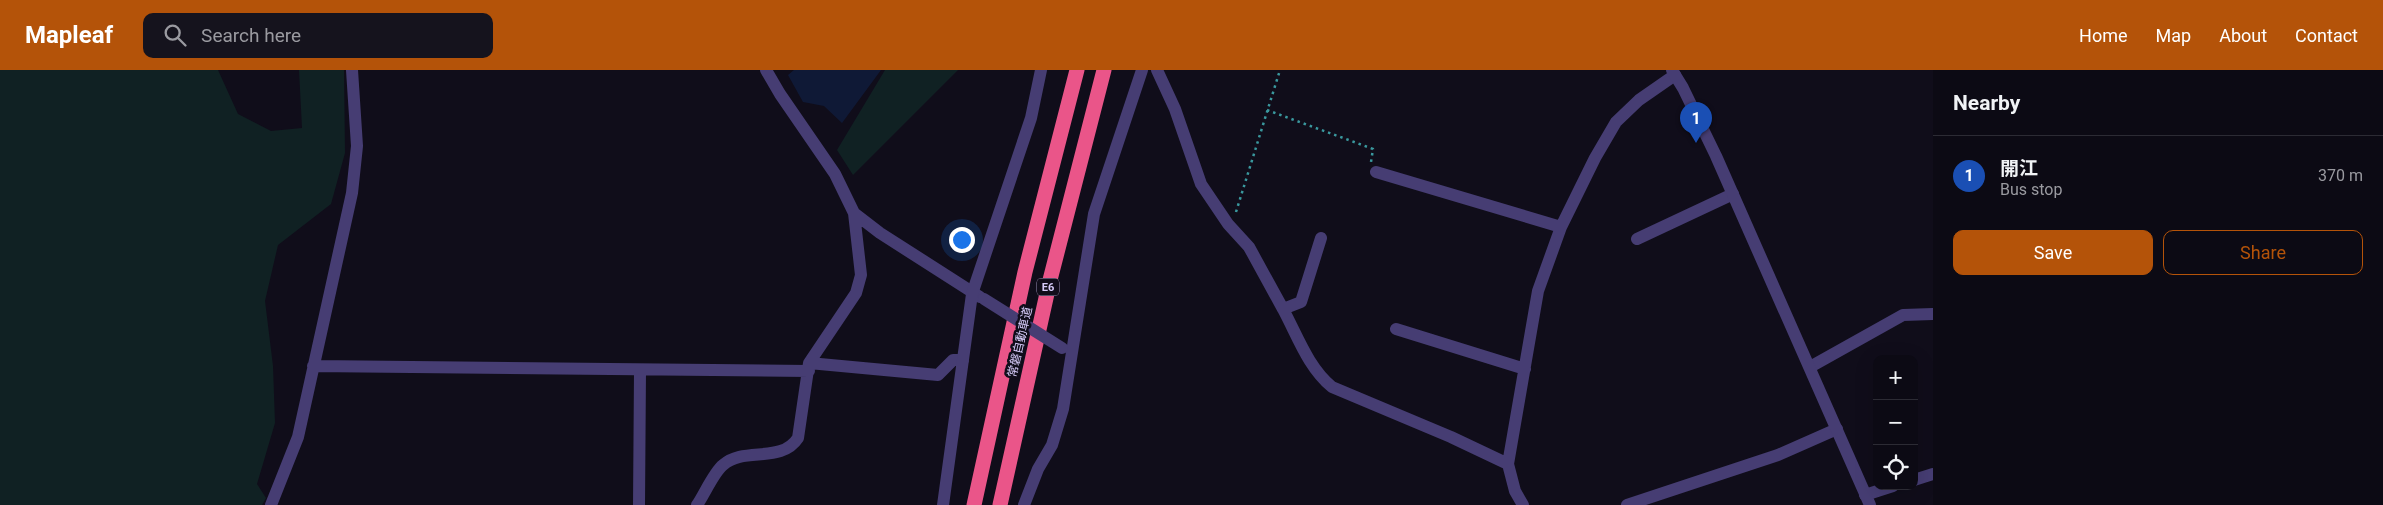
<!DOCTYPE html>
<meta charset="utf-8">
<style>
:root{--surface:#0c0a14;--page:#15131d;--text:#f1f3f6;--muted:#9a9aa0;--line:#2c2b34;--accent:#b45309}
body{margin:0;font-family:Roboto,"Noto Sans JP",sans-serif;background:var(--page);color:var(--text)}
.controls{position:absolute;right:15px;bottom:15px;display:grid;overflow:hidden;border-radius:10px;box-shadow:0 5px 20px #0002}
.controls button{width:45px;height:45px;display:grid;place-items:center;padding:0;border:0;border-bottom:1px solid var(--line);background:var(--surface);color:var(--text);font:25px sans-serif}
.you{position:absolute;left:961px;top:169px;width:18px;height:18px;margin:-12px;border:4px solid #fff;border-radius:50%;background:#1a73e8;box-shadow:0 0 0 8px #1a73e833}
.badge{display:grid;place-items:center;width:32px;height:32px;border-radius:50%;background:var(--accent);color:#fff;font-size:16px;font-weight:700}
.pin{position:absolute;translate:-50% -41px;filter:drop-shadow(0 1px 2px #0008)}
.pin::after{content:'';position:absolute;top:26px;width:18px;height:15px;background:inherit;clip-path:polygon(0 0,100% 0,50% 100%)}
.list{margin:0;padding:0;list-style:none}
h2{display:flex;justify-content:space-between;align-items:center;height:65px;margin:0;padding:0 20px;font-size:21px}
h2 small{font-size:16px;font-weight:400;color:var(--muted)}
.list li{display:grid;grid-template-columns:32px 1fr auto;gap:15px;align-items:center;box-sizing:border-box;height:80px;padding:0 20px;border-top:1px solid var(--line)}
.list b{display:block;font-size:19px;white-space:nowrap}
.list p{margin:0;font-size:16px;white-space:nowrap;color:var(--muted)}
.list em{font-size:16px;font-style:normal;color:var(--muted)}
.actions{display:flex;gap:10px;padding:15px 20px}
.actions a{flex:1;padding:11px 0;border:1px solid var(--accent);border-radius:10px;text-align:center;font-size:18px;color:var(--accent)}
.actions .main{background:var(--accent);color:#fff}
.icon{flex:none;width:28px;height:28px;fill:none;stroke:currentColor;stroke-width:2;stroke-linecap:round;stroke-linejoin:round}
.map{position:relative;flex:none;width:1933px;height:435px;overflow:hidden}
header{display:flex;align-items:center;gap:30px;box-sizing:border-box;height:70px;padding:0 25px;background:var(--accent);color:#fff}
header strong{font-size:24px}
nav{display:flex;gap:28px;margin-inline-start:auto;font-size:18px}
.search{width:350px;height:45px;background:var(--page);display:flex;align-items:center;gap:12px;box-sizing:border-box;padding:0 18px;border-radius:10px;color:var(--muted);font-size:19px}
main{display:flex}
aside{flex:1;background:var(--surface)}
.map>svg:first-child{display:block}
.green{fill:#102123}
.water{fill:#0f1936}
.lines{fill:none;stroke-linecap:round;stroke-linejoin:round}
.path{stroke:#3a989e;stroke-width:2.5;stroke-dasharray:2.5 4;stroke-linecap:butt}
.minor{stroke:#463d73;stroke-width:12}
.tertiary{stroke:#463d73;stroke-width:12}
.motorway{stroke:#ea5589;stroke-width:15}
.minor-bridge{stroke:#463d73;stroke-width:12}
.labels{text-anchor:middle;stroke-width:5;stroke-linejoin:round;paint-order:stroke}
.shield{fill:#100d1a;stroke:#9b92b6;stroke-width:1}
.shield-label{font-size:11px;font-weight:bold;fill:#d6cbf9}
.street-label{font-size:12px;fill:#d6cbf9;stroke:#100d1a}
</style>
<header>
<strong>Mapleaf</strong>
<div class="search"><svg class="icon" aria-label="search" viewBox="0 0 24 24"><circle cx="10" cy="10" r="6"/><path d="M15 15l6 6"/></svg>Search here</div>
<nav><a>Home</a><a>Map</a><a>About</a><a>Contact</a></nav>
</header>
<main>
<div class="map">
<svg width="1933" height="435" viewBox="0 0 1933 435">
<rect width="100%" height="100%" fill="#100d1a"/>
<path class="green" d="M0 0H218L238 44 271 61 302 58 299 0H344L345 83 331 134 278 175 265 231 273 296 275 353 257 414 266 428 262 435H0Z
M885 0H958L853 105 837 80Z"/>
<path class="water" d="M794 0H881L842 53 824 36 803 32 788 5Z"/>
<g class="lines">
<path class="path" d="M1267 40 1373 79 1371 92
M1236 142 1280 0"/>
<path class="minor" d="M766 0 780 24 835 104 854 143 880 163 980 227
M1157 0 1175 39 1201 114 1228 154 1249 177 1283 239 1301 232 1321 168
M1376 102 1561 157
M1637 169 1733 124
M1283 239C1298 267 1308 297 1332 317L1451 367 1508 394
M1396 259 1525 299
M809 293 938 305 953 290H963
M313 296 809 301
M1810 297 1903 245 1933 244
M1914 410 1933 404
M1865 425 1893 416
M271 435 298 367 352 123 357 76 352 0
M639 435 640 301
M697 435C704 425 714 402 723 395 744 376 781 394 798 368L809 293 856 223 861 205 854 143
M1024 435 1038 399 1052 375 1063 339 1094 144 1142 0
M1523 435 1515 421 1508 394 1538 221 1561 157 1595 88 1616 52 1639 30 1675 5
M1627 435 1778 385 1837 359"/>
<path class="tertiary" d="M1672 0 1683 18 1716 86 1870 435
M943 435 972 224 1031 48 1041 0"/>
<path class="motorway" d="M974 435 1025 202 1077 0
M1000 435 1050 210 1104 0"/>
<path class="minor-bridge" d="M984 229 1062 278"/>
</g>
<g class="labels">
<rect class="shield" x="1037" y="208.5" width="22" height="17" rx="4"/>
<g class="shield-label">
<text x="1048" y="221">E6</text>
</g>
<g class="street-label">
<text transform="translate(1020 272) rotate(-77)" y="4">常磐自動車道</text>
</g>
</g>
</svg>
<div class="controls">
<button>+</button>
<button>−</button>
<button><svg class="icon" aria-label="locate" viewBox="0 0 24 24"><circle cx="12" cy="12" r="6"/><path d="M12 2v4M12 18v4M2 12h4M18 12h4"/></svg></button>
</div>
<div class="you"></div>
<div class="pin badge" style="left:1696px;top:73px;background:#1a4fb4">1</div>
</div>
<aside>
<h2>Nearby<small></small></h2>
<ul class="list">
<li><span class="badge" style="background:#1a4fb4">1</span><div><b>開江</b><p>Bus stop</p></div><em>370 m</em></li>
</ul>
<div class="actions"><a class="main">Save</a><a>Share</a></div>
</aside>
</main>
